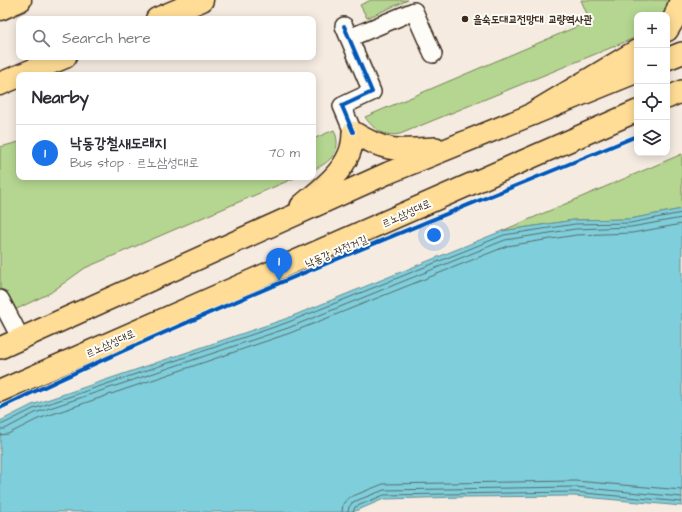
<!DOCTYPE html>
<meta charset="utf-8">
<style>
:root{--surface:#fff;--page:#f7f7f7;--text:#2b2b33;--muted:#7c7c81;--line:#e1e1e2;--accent:#1a73e8}
body{margin:0;font-family:"Architects Daughter","Poor Story",sans-serif;background:var(--page);color:var(--text)}
.controls{position:absolute;right:12px;top:12px;display:grid;overflow:hidden;border-radius:8px;box-shadow:0 2px 10px #0003}
.controls button{width:36px;height:36px;display:grid;place-items:center;padding:0;border:0;border-bottom:1px solid var(--line);background:var(--surface);color:var(--text);font:20px sans-serif}
.you{position:absolute;left:434px;top:235px;width:14px;height:14px;margin:-10px;border:3px solid #fff;border-radius:50%;background:#1a73e8;box-shadow:0 0 0 6px #1a73e833}
.badge{display:grid;place-items:center;width:26px;height:26px;border-radius:50%;background:var(--accent);color:#fff;font-size:13px;font-weight:700}
.pin{position:absolute;translate:-50% -33px;filter:drop-shadow(0 1px 2px #0008)}
.pin::after{content:'';position:absolute;top:21px;width:14px;height:12px;background:inherit;clip-path:polygon(0 0,100% 0,50% 100%)}
.list{margin:0;padding:0;list-style:none}
h2{display:flex;justify-content:space-between;align-items:center;height:52px;margin:0;padding:0 16px;font-size:17px}
h2 small{font-size:13px;font-weight:400;color:var(--muted)}
.list li{display:grid;grid-template-columns:26px 1fr auto;gap:12px;align-items:center;box-sizing:border-box;height:56px;padding:0 16px;border-top:1px solid var(--line)}
.list b{display:block;font-size:15px;white-space:nowrap}
.list p{margin:0;font-size:13px;white-space:nowrap;color:var(--muted)}
.list em{font-size:13px;font-style:normal;color:var(--muted)}
.icon{flex:none;width:22px;height:22px;fill:none;stroke:currentColor;stroke-width:2;stroke-linecap:round;stroke-linejoin:round}
.map{position:relative;flex:none;width:682px;height:512px;overflow:hidden}
.search{position:absolute;background:var(--surface);box-shadow:0 2px 10px #0003;left:16px;top:16px;width:300px;height:44px;display:flex;align-items:center;gap:10px;box-sizing:border-box;padding:0 14px;border-radius:8px;color:var(--muted);font-size:15px}
.panel{position:absolute;background:var(--surface);box-shadow:0 2px 10px #0003;left:16px;top:72px;width:300px;height:108px;border-radius:8px}
.map>svg:first-child{display:block}
.green{fill:#b4d690;stroke:#788057}
.water{fill:#7fcedb;stroke:#648c8f}
.lines{fill:none;stroke-linecap:round;stroke-linejoin:round}
.shore{stroke:#566c6a;stroke-width:1}
.minor-casing{stroke:#3b2a1e;stroke-width:20}
.major-casing{stroke:#3b2a1e;stroke-width:24}
.highway-casing{stroke:#3b2a1e;stroke-width:25}
.minor{stroke:#fdfcf7;stroke-width:17}
.major{stroke:#ffdd96;stroke-width:21}
.highway{stroke:#ffdd96;stroke-width:22}
.cycleway-casing{stroke:#fdfcf7;stroke-width:6}
.cycleway{stroke:#0057b8;stroke-width:4}
.poi-dot{fill:#3b2a1e;stroke:#fdfcf7;stroke-width:1.5}
.labels{text-anchor:middle;stroke-width:4;stroke-linejoin:round;paint-order:stroke}
.poi-label{font-size:11px;font-weight:bold;fill:#3b2a1e;stroke:#fdfcf7;text-anchor:start}
.street-label{font-size:11px;fill:#3b2a1e;stroke:#fdfcf7}
</style>
<div class="map">
<svg width="682" height="512" viewBox="0 0 682 512">
<rect width="100%" height="100%" fill="#f5ebe1"/>
<filter id="ink" filterUnits="userSpaceOnUse"><feTurbulence type="fractalNoise" baseFrequency=".025" numOctaves="2"/><feDisplacementMap in="SourceGraphic" scale="8" xChannelSelector="R" yChannelSelector="G"/><feConvolveMatrix kernelMatrix="1 2 1 2 8 2 1 2 1" color-interpolation-filters="sRGB"/></filter>
<g filter="url(#ink)">
<path class="green" d="M371 0H408L367 18 360 5Z
M581 0H674L667 15H637V37L400 134C384 137 374 130 365 117L590 21Z
M334 130C343 150 331 162 313 170V139Z
M19 142V177H218L219 179 224 177H297L85 268 50 293 0 317V147Z
M682 154V209L630 219 574 220 502 231Z"/>
<path class="water" d="M682 209V506L574 496 462 497 384 499 353 512H0V421L32 405 285 319 502 231 574 220 630 219Z"/>
<g class="lines">
<path class="shore" d="M0 424H3L33 409 286 323 504 235 575 224 630 223 682 213
M0 429H5L35 413 288 328 505 240 575 229 631 227 682 218
M0 435 8 434 38 419 290 333 507 246 576 235 632 233 682 224
M342 512 343 504 348 498 383 484 575 481 682 490
M348 512 349 507 353 502 384 490 575 487 682 497
M353 512 355 507 384 495 574 492 682 502"/>
<g class="minor-casing">
<path id="minor" d="M344 26 372 92 342 106 353 132
M349 38 414 11 433 54
M0 299 21 339"/>
</g>
<g class="major-casing">
<path id="major" d="M667 59 682 53
M667 98 682 91
M301 206C318 191 340 176 349 154 352 147 353 139 353 132 387 153 398 150 436 148
M0 348 388 173 637 72
M0 391 637 111"/>
</g>
<g class="highway-casing">
<path id="highway" d="M0 9 20 0
M157 19 202 0
M667 30 675 17 681 0
M21 75 65 57
M0 84 19 76
M532 114 637 51"/>
</g>
<use href="#minor" class="minor"/>
<use href="#major" class="major"/>
<use href="#highway" class="highway"/>
<g class="cycleway-casing">
<path id="cycleway" d="M344 26 372 92 342 106 353 132
M0 408C208 308 424 224 637 136"/>
</g>
<use href="#cycleway" class="cycleway"/>
</g>
</g>
<circle class="poi-dot" cx="465" cy="19" r="4"/>
<g class="labels">
<g class="poi-label">
<text x="473" y="23">을숙도대교전망대 교량역사관</text>
</g>
<g class="street-label">
<text transform="translate(406 213) rotate(-24)" y="4">르노삼성대로</text>
<text transform="translate(336 251) rotate(-23)" y="4">낙동강 자전거길</text>
<text transform="translate(110 343) rotate(-24)" y="4">르노삼성대로</text>
</g>
</g>
</svg>
<div class="controls">
<button>+</button>
<button>−</button>
<button><svg class="icon" aria-label="locate" viewBox="0 0 24 24"><circle cx="12" cy="12" r="6"/><path d="M12 2v4M12 18v4M2 12h4M18 12h4"/></svg></button>
<button><svg class="icon" aria-label="layers" viewBox="0 0 24 24"><path d="M12 4l9 5-9 5-9-5zM3 14l9 5 9-5"/></svg></button>
</div>
<div class="you"></div>
<div class="pin badge" style="left:279px;top:281px">1</div>
<div class="search"><svg class="icon" aria-label="search" viewBox="0 0 24 24"><circle cx="10" cy="10" r="6"/><path d="M15 15l6 6"/></svg>Search here</div>
<section class="panel">
<h2>Nearby<small></small></h2>
<ul class="list">
<li><span class="badge">1</span><div><b>낙동강철새도래지</b><p>Bus stop · 르노삼성대로</p></div><em>70 m</em></li>
</ul>
</section>
</div>
